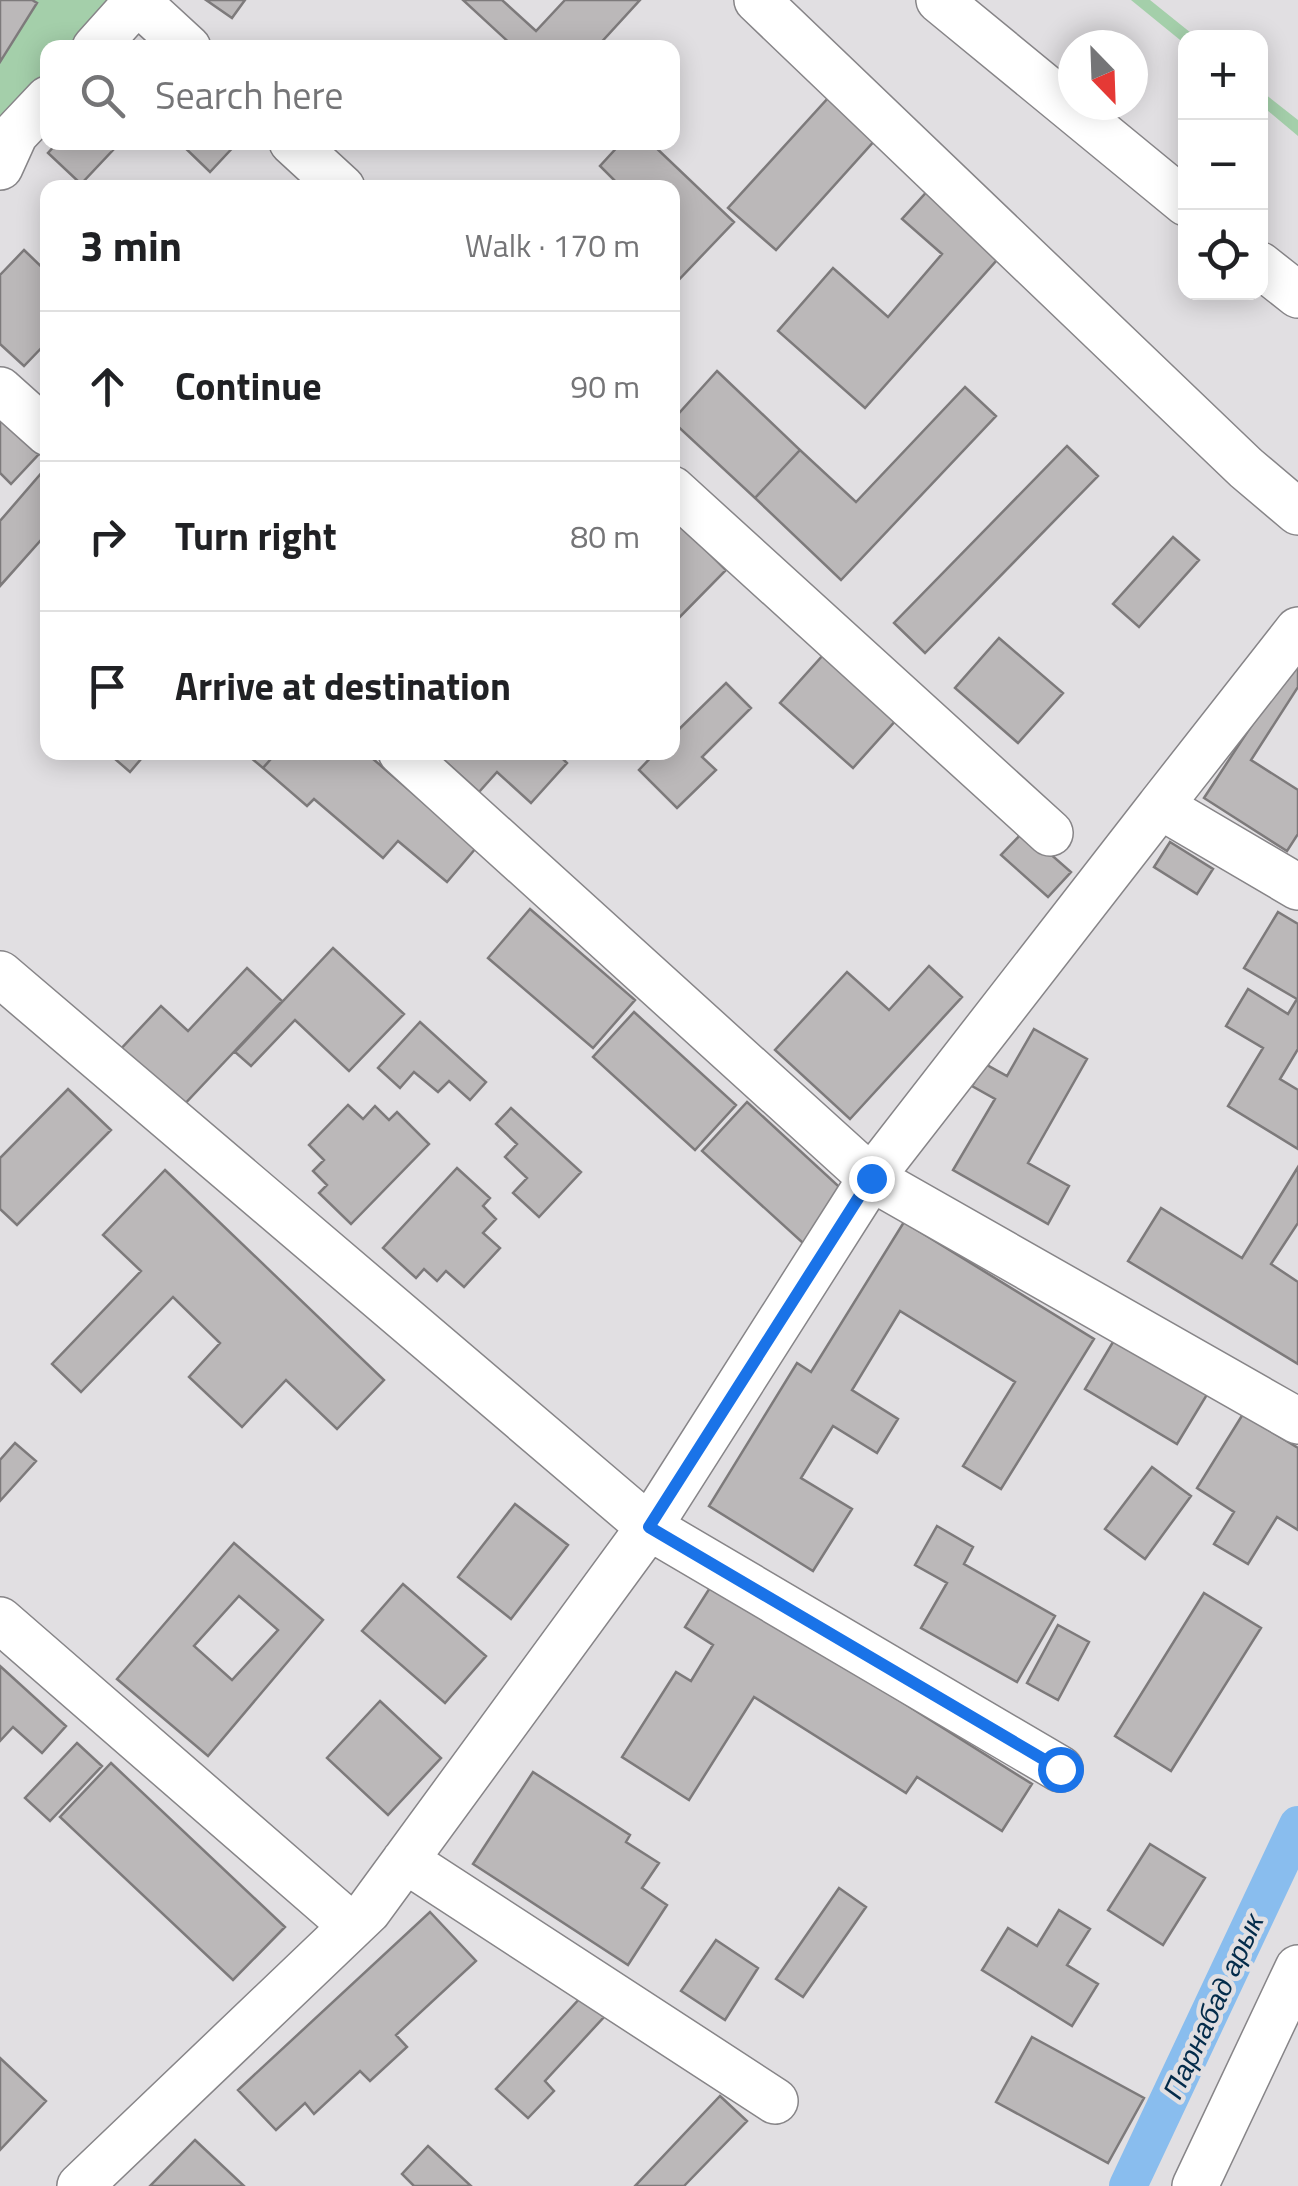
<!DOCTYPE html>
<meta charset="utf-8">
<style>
:root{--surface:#fff;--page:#f6f6f6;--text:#202124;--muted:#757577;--line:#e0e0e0}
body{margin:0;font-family:"Titillium Web",sans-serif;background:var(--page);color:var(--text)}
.controls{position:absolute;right:30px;top:30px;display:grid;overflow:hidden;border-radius:20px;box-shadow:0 5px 25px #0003}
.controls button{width:90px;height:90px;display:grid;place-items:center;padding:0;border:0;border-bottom:2px solid var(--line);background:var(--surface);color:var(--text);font:50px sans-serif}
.compass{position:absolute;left:1058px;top:30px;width:90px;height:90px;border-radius:50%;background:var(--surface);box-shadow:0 5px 25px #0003;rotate:157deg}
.stop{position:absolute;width:30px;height:30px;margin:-22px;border:8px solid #1a73e8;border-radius:50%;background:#fff}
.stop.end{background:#1a73e8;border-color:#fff;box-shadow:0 2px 10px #0008}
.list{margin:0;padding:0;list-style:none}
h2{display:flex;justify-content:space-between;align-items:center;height:130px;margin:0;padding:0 40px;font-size:42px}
h2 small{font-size:32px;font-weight:400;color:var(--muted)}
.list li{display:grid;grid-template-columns:65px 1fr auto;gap:30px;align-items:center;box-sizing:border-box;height:150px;padding:0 40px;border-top:2px solid var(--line)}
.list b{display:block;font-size:38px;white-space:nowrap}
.list em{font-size:32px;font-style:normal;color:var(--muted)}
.icon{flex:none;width:55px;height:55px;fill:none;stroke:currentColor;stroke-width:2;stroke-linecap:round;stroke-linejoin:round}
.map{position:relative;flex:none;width:1298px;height:2186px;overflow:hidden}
.search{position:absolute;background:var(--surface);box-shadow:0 5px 25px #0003;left:40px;top:40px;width:640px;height:110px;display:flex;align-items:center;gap:25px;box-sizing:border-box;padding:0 35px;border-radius:20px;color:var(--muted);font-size:38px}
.panel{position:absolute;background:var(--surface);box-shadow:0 5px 25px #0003;left:40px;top:180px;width:640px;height:580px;border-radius:20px}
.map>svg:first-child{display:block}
.green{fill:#a4cfaa}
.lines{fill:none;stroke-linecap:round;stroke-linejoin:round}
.canal{stroke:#89bdee;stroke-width:38}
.building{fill:#bbb8b9;stroke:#7d7a7b;stroke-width:2.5;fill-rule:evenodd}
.minor-casing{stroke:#878588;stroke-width:48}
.minor{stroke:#fff;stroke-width:45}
.route{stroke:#1a73e8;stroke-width:12}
.labels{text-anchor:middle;stroke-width:9;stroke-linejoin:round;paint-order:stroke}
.water-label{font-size:28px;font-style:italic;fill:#032b4a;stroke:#e1dfe2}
</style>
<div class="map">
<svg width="1298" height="2186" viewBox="0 0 1298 2186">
<rect width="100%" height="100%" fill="#e1dfe2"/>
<path class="green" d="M0 0H125L79 47 48 48 47 79 0 127Z
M1131 0H1150L1196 37 1186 38 1185 44Z
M1260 90 1298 120V136L1261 105Z"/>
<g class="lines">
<path class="canal" d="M1128 2186 1298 1825"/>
</g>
<path class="building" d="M0 0H32L37 3 0 62Z
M206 0H245L232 18Z
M463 0H502L536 31 565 0H640L596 48H515Z
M829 97 876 139 776 250 728 208Z
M58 142H105L113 150 81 184 48 153Z
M179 142H238L210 172Z
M622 142H650L734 222 672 287V188H622L600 166Z
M932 186 1005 251 865 408 778 331 833 268 888 317 942 254 902 219Z
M24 250 48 273V341L24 366 0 344V275Z
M717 371 800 450 755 498 672 421Z
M965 387 996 416 841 580 755 498 800 450 856 502Z
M0 417 39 454 11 484 0 473Z
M1067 446 1098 476 925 653 894 623Z
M44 470 48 473V546L41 540 0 586V521Z
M678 522 726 570 672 625V527Z
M1173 537 1199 560 1139 627 1113 604Z
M999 638 1063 693 1018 743 955 688Z
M824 654 897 719 853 768 780 703Z
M1295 659 1298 661V687L1251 760 1298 790V834L1287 851 1204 798Z
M726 683 751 708 702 757 716 770 677 808 639 770 656 752H672V736Z
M107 752H147L130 772Z
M244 752H277L263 768Z
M277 752H365L476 848 447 882 398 841 383 858 314 799 307 806 263 768Z
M435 752H556L567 763 531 803 497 772 479 792Z
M1024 831 1071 872 1048 897 1001 855Z
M1170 842 1213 869 1197 894 1154 867Z
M530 909 635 1000 593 1048 488 958Z
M1278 912 1298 924V1049L1280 1079 1298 1090V1149L1228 1106 1263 1048 1226 1026 1248 989 1288 1014 1297 999 1244 968Z
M333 948 404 1014 349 1071 295 1020 251 1066 235 1052Z
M929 966 962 997 850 1119 775 1050 847 972 889 1010Z
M247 968 282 1001 179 1110 118 1052 161 1006 188 1031Z
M634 1012 736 1105 695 1150 593 1057Z
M420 1022 486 1082 470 1100 449 1081 438 1092 414 1072 400 1088 378 1068Z
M1034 1029 1087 1059 1028 1163 1069 1186 1048 1224 953 1170 995 1099 972 1086 985 1064 1007 1076Z
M68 1089 111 1130 17 1225 0 1209V1158Z
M747 1102 848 1195 803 1243 702 1151Z
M348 1105 363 1119 375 1106 389 1120 397 1112 429 1144 351 1224 319 1193 327 1185 313 1171 324 1160 309 1145Z
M511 1108 581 1172 539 1217 513 1193 527 1178 505 1157 517 1144 496 1124Z
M1298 1167V1223L1271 1264 1298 1282V1364L1128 1261 1161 1208 1242 1258Z
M457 1168 490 1198 483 1206 496 1219 483 1233 500 1248 464 1287 446 1271 437 1281 424 1269 416 1278 383 1248Z
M165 1170 384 1380 337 1429 286 1380 242 1427 189 1377 220 1343 173 1297 81 1392 52 1364 141 1271 103 1235Z
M904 1222 1094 1339 1001 1489 963 1466 1015 1382 900 1311 852 1390 898 1419 877 1453 833 1426 801 1478 852 1509 813 1571 709 1506 797 1363 811 1372Z
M1116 1337 1208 1393 1177 1444 1085 1389Z
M1243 1414 1298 1448V1530L1277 1517 1248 1564 1214 1544 1234 1512 1197 1488Z
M15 1443 36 1461 0 1501V1460Z
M1152 1467 1191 1496 1145 1559 1105 1529Z
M515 1504 568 1545 511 1619 458 1577Z
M937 1526 973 1547 964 1564 1055 1616 1017 1682 921 1628 947 1583 915 1565Z
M234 1543 323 1620 208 1756 117 1679ZM239 1596 278 1630 232 1680 194 1646Z
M713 1583 1032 1784 1002 1831 917 1777 906 1793 754 1697 689 1800 622 1757 676 1672 691 1681 713 1645 685 1627Z
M403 1584 486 1656 445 1703 362 1631Z
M1204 1593 1261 1628 1171 1771 1115 1736Z
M1058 1625 1089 1642 1058 1700 1027 1683Z
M0 1666 66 1726 42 1753 13 1727 0 1741Z
M380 1701 441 1758 388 1815 327 1758Z
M77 1743 102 1766 50 1821 25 1798Z
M111 1763 285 1927 233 1980 60 1817Z
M533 1772 630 1835 626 1842 659 1863 642 1888 667 1905 628 1965 473 1864Z
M1150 1844 1205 1878 1163 1945 1108 1910Z
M839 1888 866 1907 803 1997 776 1979Z
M1059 1910 1090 1929 1067 1965 1098 1984 1072 2026 982 1970 1008 1928 1037 1946Z
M430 1912 476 1961 396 2035 407 2047 370 2081 360 2071 314 2114 305 2103 276 2130 238 2090Z
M716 1940 758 1968 725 2020 681 1991Z
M582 1996 604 2017 545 2081 554 2091 528 2118 496 2089Z
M1032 2037 1144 2098 1108 2163 996 2102Z
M0 2058 46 2101 0 2150Z
M720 2096 747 2121 684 2186H635Z
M195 2140 244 2186H150Z
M428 2146 471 2186H414L402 2174Z"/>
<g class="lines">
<g class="minor-casing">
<path id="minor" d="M757 0 1246 468 1298 512
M939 0 1186 203
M137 1 188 48
M95 48 138 0
M292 142 342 188
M0 167 15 134 48 99
M1260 265 1298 295
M0 390 48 433
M672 489 1050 833
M401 752 871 1178 1298 1421
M1160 806 1298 630
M0 974 649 1527 1060 1769
M0 1620 352 1926
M405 1860 775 2101
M80 2186 368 1911 649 1527 871 1178 1160 806 1298 887
M1195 2186 1298 1968"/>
</g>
<use href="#minor" class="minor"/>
</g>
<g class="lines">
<path class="route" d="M871 1178 649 1527 1060 1769"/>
</g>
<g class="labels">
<g class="water-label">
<text transform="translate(1213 2006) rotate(-65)" y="10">Парнабад арык</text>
</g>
</g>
</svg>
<div class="controls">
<button>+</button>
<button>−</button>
<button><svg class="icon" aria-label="locate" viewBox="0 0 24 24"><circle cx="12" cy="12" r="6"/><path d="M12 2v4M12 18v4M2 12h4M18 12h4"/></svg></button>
</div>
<svg class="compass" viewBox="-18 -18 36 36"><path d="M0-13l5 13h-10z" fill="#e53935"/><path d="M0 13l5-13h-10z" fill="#757577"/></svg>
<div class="stop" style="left:1060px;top:1769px"></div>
<div class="stop end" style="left:871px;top:1178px"></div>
<div class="search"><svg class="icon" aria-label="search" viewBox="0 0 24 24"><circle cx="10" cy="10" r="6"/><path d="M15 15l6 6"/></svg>Search here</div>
<section class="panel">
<h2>3 min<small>Walk · 170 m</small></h2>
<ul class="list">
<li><svg class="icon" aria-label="ahead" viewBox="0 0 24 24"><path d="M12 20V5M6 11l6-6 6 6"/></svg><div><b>Continue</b></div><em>90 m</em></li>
<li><svg class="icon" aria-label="right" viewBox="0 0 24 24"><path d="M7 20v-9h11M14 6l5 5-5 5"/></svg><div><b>Turn right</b></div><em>80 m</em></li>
<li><svg class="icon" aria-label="arrive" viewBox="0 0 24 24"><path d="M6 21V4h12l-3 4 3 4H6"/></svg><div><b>Arrive at destination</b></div></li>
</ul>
</section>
</div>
